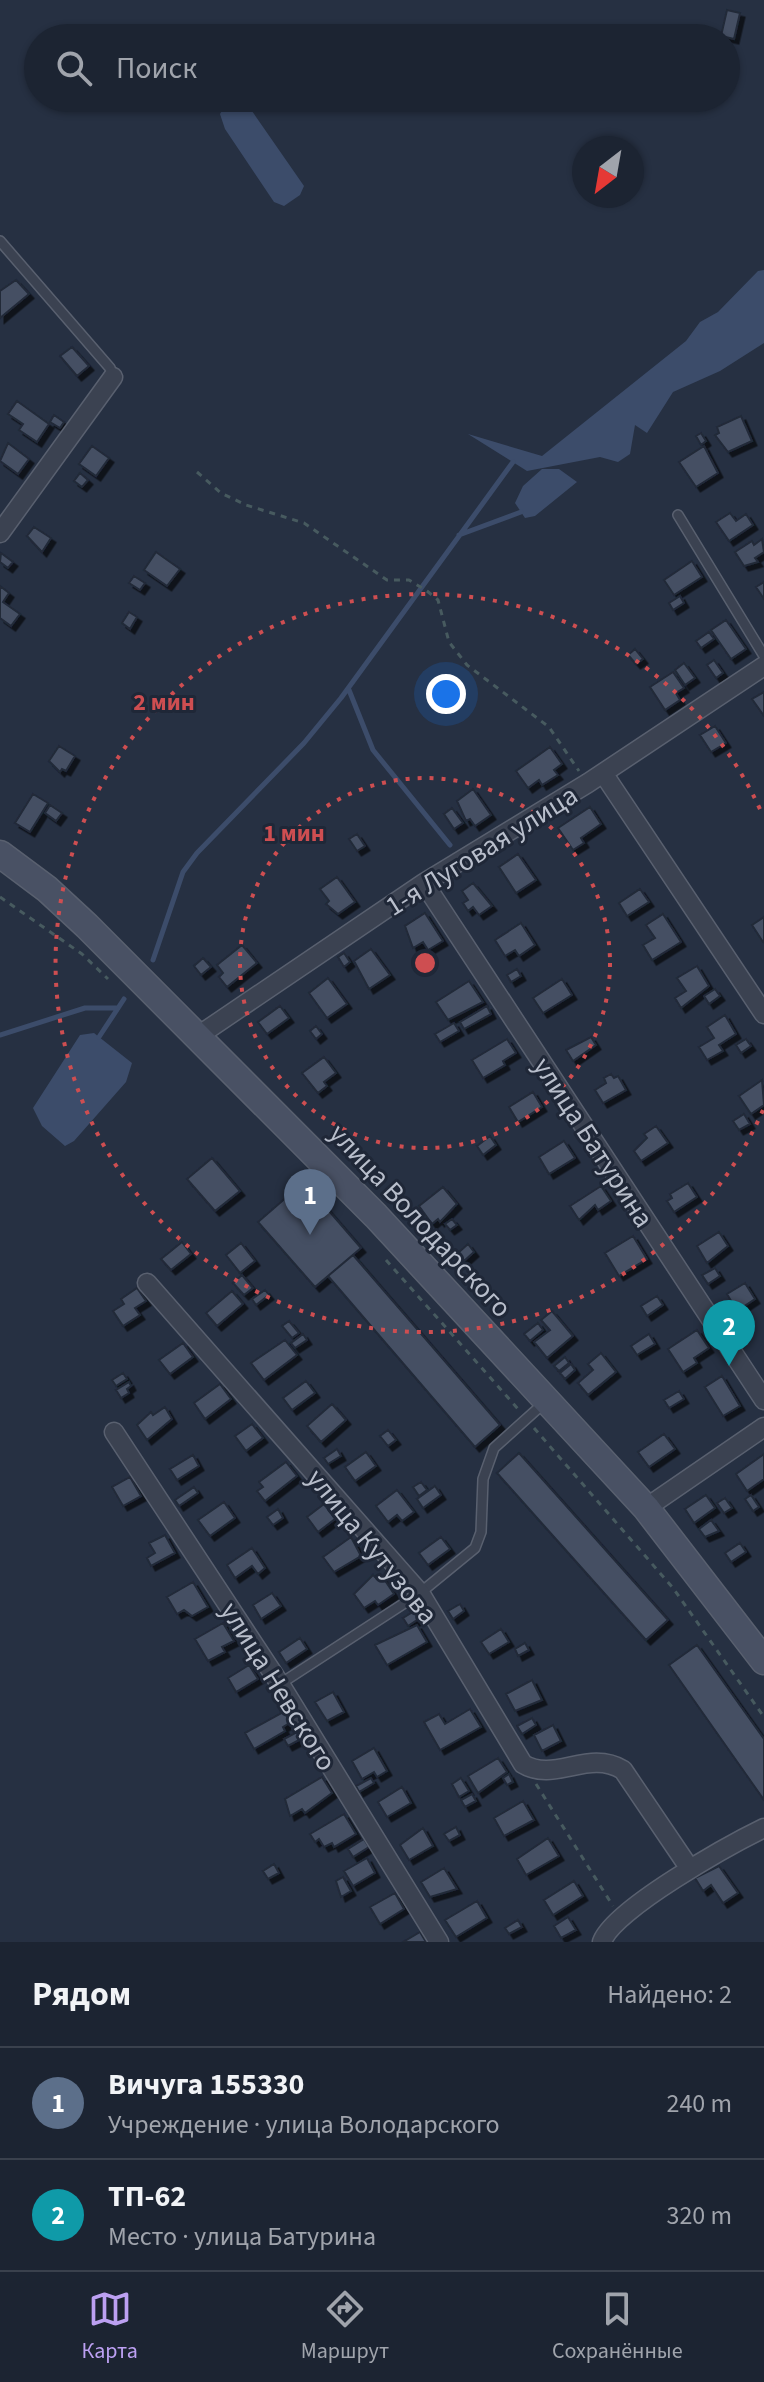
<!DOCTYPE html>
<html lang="ru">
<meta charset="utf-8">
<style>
:root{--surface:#1c2432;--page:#29303e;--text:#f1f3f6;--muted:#a0a4ac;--line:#3a414d;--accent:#bca0f2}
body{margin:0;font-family:"Source Sans 3",sans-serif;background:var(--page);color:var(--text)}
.compass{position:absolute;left:572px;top:136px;width:72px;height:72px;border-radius:50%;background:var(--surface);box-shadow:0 2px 6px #0004;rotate:211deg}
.you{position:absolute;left:446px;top:694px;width:28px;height:28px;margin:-20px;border:6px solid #fff;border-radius:50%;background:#1a73e8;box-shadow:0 0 0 12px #1a73e833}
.badge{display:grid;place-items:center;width:52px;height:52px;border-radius:50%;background:var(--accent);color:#fff;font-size:26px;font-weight:700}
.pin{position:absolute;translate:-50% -66px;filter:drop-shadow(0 2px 4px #0008)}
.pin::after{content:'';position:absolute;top:42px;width:28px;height:24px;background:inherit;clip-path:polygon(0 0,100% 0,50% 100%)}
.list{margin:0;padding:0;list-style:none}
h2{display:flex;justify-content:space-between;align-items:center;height:104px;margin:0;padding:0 32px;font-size:34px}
h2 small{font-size:26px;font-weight:400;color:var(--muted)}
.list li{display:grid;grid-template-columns:52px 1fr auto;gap:24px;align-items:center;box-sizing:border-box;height:112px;padding:0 32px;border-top:2px solid var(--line)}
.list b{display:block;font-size:30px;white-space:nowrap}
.list p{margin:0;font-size:26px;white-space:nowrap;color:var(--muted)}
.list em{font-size:26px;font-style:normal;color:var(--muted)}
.icon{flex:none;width:44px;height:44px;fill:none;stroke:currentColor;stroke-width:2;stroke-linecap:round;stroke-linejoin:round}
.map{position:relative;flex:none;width:764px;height:1942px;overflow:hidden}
.search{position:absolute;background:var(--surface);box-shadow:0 2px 6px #0004;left:24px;right:24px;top:24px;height:88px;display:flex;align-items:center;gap:20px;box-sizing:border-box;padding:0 28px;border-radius:44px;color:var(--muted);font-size:30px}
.sheet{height:328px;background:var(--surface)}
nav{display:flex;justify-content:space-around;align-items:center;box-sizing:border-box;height:112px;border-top:2px solid var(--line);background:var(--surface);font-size:22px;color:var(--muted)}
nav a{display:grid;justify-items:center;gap:4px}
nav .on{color:var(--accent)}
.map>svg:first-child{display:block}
.water{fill:#3c4c6a}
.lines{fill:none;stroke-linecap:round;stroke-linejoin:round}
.stream{stroke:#3c4c6a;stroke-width:5}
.building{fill:#455063;stroke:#212939;stroke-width:2;filter:url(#shadow)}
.service-casing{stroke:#59606f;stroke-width:12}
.minor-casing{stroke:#59606f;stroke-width:21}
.secondary-casing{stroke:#59606f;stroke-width:29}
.path{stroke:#475a5f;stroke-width:3;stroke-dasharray:6 6;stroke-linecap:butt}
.service{stroke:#3b4251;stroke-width:9}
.minor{stroke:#3b4251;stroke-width:18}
.secondary{stroke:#495164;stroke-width:26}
.ring{fill:none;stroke:#ce4e51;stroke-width:4;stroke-dasharray:4 8}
.labels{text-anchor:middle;stroke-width:6;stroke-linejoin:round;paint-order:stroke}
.street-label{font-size:28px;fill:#b8becb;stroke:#1f2737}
.centre{fill:#ce4e51;stroke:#1f2737;stroke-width:4}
.ring-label{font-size:24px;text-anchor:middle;font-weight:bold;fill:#ce4e51;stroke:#1f2737;stroke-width:6;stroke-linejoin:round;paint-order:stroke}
</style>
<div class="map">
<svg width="764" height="1942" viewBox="0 0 764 1942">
<defs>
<filter id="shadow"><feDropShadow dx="4.5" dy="4.5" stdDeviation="0" flood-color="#0009"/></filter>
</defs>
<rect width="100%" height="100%" fill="#263042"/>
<path class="water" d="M229 98 245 101 304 186 300 195 284 206 274 202 225 129 220 114Z
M764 270V343L720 371 673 392 647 433 635 425 630 454 618 462 600 457 527 471 468 434 542 456 686 341 700 322 718 312 758 271Z
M542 469H559L577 482 535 516 525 518 515 503 523 486Z
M94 1033 132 1063 126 1082 74 1141 65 1146 42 1126 33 1108 80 1035Z"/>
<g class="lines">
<path class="stream" d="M459 535 521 512
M349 690 373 750 450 845
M153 960 183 872 197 853 304 743 341 698 513 462
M0 1035 85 1008H118
M99 1037 124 999"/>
</g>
<path class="building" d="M727 10 740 13 734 39 721 36Z
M16 280 29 294 0 318V291Z
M72 347 89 366 77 376 60 356Z
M17 401 49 424 37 442 19 430 23 424 8 414Z
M54 415 64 422 60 428 50 422Z
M741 416 752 441 728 452 715 435 719 433 717 427Z
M701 433 706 441 701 445 696 436Z
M8 443 29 459 18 474 0 461Z
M92 446 109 458 96 476 79 464Z
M704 446 718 473 696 487 679 462Z
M80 473 88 480 82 487 74 481Z
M730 513 736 521 746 514 753 525 729 541 716 522Z
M34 527 51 538 42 552 27 536Z
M762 539 764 552 755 558 758 562 744 566 735 552 752 541 754 545Z
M156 552 180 569 167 586 144 570Z
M1 553 13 562 8 568 0 562Z
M692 561 702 577 674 595 664 580Z
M134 576 145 583 140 590 129 583Z
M764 582V599L756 587Z
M0 586 9 593 3 602 20 614 11 626 0 618Z
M680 596 684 603 673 610 669 603Z
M129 612 137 617 130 629 122 623Z
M726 620 746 649 731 659 711 630Z
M709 632 714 639 701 648 696 641Z
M635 649 643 659 636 664 628 655Z
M714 660 723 673 716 678 707 665Z
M684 663 695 678 685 685 675 670Z
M673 672 684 688 676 693 680 700 665 710 650 687Z
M764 692V716L752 699Z
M715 726 726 743 711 752 700 735Z
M59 746 75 756 66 771 62 769 60 772 49 761Z
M550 747 562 764 554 770 558 775 542 785 539 780 528 788 516 771Z
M473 789 491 815 475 826 470 819 466 821 457 801Z
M33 794 48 803 30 832 15 823Z
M50 805 62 813 56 821 45 813Z
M590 807 601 824 581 838 584 843 573 850 558 828Z
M452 808 463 823 454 829 444 814Z
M357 834 365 846 357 851 349 839Z
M518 854 536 880 516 893 499 867Z
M337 877 355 902 338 914 326 904 329 901 320 889Z
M473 883 492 906 479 915 473 907 468 911 463 903 468 900 462 891Z
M640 889 649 902 627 916 619 903Z
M425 913 443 941 428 950 423 942 413 948 405 926Z
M663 914 681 942 652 960 643 945 655 938 646 925Z
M764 917V942H763L752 925Z
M521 923 535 945 519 956 515 950 505 956 495 940Z
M242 945 257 963 227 987 219 977 223 973 217 965Z
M371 949 390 975 369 989 354 961Z
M344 953 350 962 344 967 338 957Z
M203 958 211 967 201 975 194 966Z
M697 966 709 986 681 1008 675 998 686 991 677 978Z
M517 969 521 976 511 982 507 975Z
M328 978 347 1004 327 1018 309 993Z
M562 979 572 995 543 1013 533 998Z
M469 981 483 1002 448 1020 436 1002Z
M715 989 720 996 709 1004 704 996Z
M280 1006 289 1018 267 1034 258 1022Z
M487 1006 491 1014 464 1029 460 1022Z
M725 1015 736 1034 719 1045 723 1051 707 1060 699 1047 714 1038 707 1027Z
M454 1023 459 1031 440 1042 435 1034Z
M316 1026 322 1034 316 1039 310 1031Z
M591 1037 596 1045 573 1061 566 1050Z
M507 1039 516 1053 503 1061 505 1065 483 1078 472 1060Z
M746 1039 751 1046 741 1053 736 1045Z
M324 1057 336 1073 324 1082 327 1086 318 1093 302 1073Z
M611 1074 614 1078 618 1076 626 1090 603 1103 595 1090 606 1083 604 1078Z
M762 1080 764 1105 751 1114 739 1096Z
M533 1092 542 1107 518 1122 509 1107Z
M744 1114 750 1124 739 1130 733 1121Z
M656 1126 668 1143 641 1161 634 1151 647 1138 644 1134Z
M490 1136 496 1145 483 1155 477 1146Z
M564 1141 575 1158 549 1174 539 1157Z
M212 1158 240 1191 215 1211 187 1179Z
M304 1182 361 1248 315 1287 258 1222Z
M688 1183 697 1197 674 1212 667 1201 672 1198 670 1194Z
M601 1186 611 1201 598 1210 595 1205 579 1220 570 1206Z
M443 1187 457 1204 440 1222 438 1219 432 1224 419 1206Z
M452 1219 457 1225 450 1230 445 1224Z
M719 1232 728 1246 707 1263 697 1246Z
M633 1236 647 1259 619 1276 605 1253Z
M182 1242 191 1254 171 1270 161 1259Z
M241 1243 255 1261 240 1273 226 1255Z
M468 1244 474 1252 464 1261 458 1253Z
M353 1255 500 1425 475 1447 328 1276Z
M715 1268 720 1276 708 1284 702 1275Z
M242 1275 253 1288 244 1295 233 1283Z
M745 1283 755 1299 737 1311 727 1294Z
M137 1288 146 1301 135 1308 140 1315 123 1326 113 1311 124 1304 121 1299Z
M265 1290 269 1295 256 1305 252 1299Z
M232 1291 243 1304 217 1326 206 1313Z
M657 1296 663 1305 647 1316 641 1306Z
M552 1311 573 1336 547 1358 534 1342 550 1330 541 1320Z
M289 1321 299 1333 292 1338 282 1326Z
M538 1323 543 1330 530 1341 524 1334Z
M697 1330 709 1348 694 1358 697 1363 683 1372 668 1349Z
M303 1334 307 1340 295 1348 291 1343Z
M649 1334 655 1344 637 1355 631 1346Z
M285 1340 297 1355 264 1380 251 1363Z
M183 1343 193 1357 170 1374 159 1360Z
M601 1353 616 1372 588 1395 578 1383 593 1370 588 1364Z
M565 1357 569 1363 559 1371 554 1366Z
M571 1364 575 1370 565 1379 560 1373Z
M123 1373 127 1379 116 1386 112 1380Z
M722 1376 740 1406 723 1416 705 1387Z
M306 1381 315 1393 292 1410 283 1398Z
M129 1382 131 1386 127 1389 129 1393 121 1398 116 1390Z
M220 1384 231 1399 205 1419 194 1403Z
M679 1391 684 1399 669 1408 664 1400Z
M332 1404 346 1420 321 1442 307 1426Z
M165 1407 172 1419 147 1440 137 1425 151 1412 153 1415Z
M252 1424 263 1438 246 1451 235 1436Z
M388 1430 396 1440 388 1446 380 1436Z
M664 1434 675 1449 649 1467 638 1452Z
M337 1449 341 1456 328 1464 324 1458Z
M366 1452 376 1466 355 1481 345 1467Z
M519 1453 668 1620 646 1640 497 1473Z
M764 1454V1479L747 1491 736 1474Z
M193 1455 199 1466 177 1480 170 1469Z
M286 1462 297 1476 265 1501 257 1491 263 1487 259 1482Z
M130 1477 141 1496 123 1506 112 1487Z
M421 1482 427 1490 419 1496 413 1487Z
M435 1486 441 1495 423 1508 417 1499Z
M194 1487 198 1493 179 1506 175 1500Z
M397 1490 414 1512 402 1521 397 1515 388 1522 376 1506Z
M706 1495 715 1508 694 1523 685 1509Z
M751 1495 759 1507 753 1511 745 1499Z
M725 1498 732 1508 724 1513 717 1503Z
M224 1502 235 1518 210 1536 198 1520Z
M324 1504 335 1519 318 1532 307 1517Z
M278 1509 283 1518 273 1525 267 1517Z
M711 1520 719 1531 705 1537 699 1529Z
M165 1535 175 1553 151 1566 147 1558 155 1553 149 1543Z
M351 1537 361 1556 334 1572 323 1557Z
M441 1537 450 1549 428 1565 419 1553Z
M740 1543 746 1552 731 1562 725 1553Z
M252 1548 265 1568 258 1574 252 1566 235 1578 227 1565Z
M373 1575 377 1579 382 1576 394 1594 378 1605 375 1601 364 1608 354 1594Z
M193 1582 208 1607 192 1616 184 1610 177 1614 167 1597Z
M272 1593 281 1606 261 1619 253 1605Z
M460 1604 464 1611 453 1619 448 1611Z
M416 1610 420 1618 408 1626 403 1618Z
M223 1623 234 1641 222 1647 225 1652 208 1661 195 1639Z
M417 1625 427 1642 387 1665 375 1645Z
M501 1629 509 1642 489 1654 481 1642Z
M300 1638 307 1649 286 1663 279 1652Z
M525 1643 529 1650 518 1656 515 1649Z
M697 1645 764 1739V1800L669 1665Z
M249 1665 258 1679 236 1692 228 1678Z
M532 1680 542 1700 515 1711 506 1694Z
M333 1692 344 1712 327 1721 315 1702Z
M470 1709 481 1727 440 1750 424 1722 439 1714 445 1724Z
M285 1711 291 1722 283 1727 285 1731 254 1749 245 1733Z
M532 1718 536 1725 522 1734 517 1726Z
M553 1725 561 1741 542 1751 534 1735Z
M297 1732 301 1739 288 1746 284 1739Z
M374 1748 387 1771 377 1777 374 1772 362 1779 352 1761Z
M498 1758 507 1772 478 1793 468 1776Z
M509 1774 513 1782 507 1785 503 1778Z
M322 1777 332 1793 305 1813 302 1809 290 1816 285 1799Z
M371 1778 374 1783 359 1792 356 1786Z
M461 1778 469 1791 459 1797 452 1784Z
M402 1787 411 1803 387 1817 378 1802Z
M472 1794 476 1801 465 1807 461 1800Z
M523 1801 534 1820 504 1836 494 1818Z
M344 1814 356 1834 334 1847 332 1843 324 1847 319 1839 315 1842 310 1834Z
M456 1827 460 1835 449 1841 444 1834Z
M423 1828 433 1846 409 1860 400 1845Z
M548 1838 559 1856 526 1875 517 1859Z
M364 1839 369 1847 353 1857 348 1849Z
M367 1858 375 1873 353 1886 344 1871Z
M274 1864 279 1873 268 1879 263 1871Z
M719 1866 738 1893 723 1903 711 1885 703 1891 695 1878Z
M444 1868 457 1889 430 1897 421 1882Z
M343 1877 351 1891 341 1897 336 1881Z
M574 1881 583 1896 553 1915 544 1900Z
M395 1893 404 1909 380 1924 370 1907Z
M477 1901 487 1918 456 1937 445 1920Z
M568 1917 576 1930 561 1938 554 1926Z
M518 1920 522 1927 509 1934 505 1928Z
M420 1932 426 1942H403Z"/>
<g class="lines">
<g class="service-casing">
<path id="service" d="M0 241 110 368 113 377
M678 515 764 656
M280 1684 420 1593 475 1548 481 1532 483 1479 494 1448 544 1403"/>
</g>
<g class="minor-casing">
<path id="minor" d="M0 533 113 377
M603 773 764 1014
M424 883 764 1400
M198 1036 424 883 588 783 764 666
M147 1283 420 1593 523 1764C555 1783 588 1749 623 1770L690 1869
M114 1432 280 1684 439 1942
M646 1508 764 1427
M602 1942C612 1910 731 1844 764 1828"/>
</g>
<g class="secondary-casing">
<path id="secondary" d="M0 854 47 889 87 926 376 1216 646 1508 764 1661"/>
</g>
<path class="path" d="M197 472 221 493 246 505 304 523 387 580H409L427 591 438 600 449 642 467 665 549 727 579 771
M0 897 82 954 108 979
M386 1260 519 1410
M534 1428 673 1588 764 1717
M536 1784 613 1906"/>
<use href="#service" class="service"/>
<use href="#minor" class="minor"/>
<use href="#secondary" class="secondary"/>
</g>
<g class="ring">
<circle cx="425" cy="963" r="185"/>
<path d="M763 1110A369 369 0 1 1 763 816"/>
</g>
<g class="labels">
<g class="street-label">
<text transform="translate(481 850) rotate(-32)" y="10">1-я Луговая улица</text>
<text transform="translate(594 1142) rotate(57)" y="10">улица Батурина</text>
<text transform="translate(421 1220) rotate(47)" y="10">улица Володарского</text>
<text transform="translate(373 1546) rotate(51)" y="10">улица Кутузова</text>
<text transform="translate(279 1686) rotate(58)" y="10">улица Невского</text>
</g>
</g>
<circle cx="425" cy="963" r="12" class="centre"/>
<g class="ring-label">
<text x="164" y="710">2 мин</text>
<text x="294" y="841">1 мин</text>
</g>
</svg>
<svg class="compass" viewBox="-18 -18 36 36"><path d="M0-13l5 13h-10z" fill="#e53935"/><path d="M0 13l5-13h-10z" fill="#a0a4ac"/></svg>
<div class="you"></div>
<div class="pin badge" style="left:310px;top:1235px;background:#5c6f8a">1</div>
<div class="pin badge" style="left:729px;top:1366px;background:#0f9aa8">2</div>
<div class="search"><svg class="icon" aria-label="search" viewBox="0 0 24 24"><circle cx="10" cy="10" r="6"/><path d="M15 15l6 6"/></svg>Поиск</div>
</div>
<section class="sheet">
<h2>Рядом<small>Найдено: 2</small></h2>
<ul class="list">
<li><span class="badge" style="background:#5c6f8a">1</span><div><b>Вичуга 155330</b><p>Учреждение · улица Володарского</p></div><em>240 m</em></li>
<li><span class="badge" style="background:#0f9aa8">2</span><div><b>ТП-62</b><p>Место · улица Батурина</p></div><em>320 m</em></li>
</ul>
</section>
<nav>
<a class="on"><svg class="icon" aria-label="map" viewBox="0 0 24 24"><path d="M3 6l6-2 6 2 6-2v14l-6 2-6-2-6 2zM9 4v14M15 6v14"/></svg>Карта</a>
<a><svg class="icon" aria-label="directions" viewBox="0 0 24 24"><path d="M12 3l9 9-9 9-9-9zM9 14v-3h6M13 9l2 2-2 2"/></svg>Маршрут</a>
<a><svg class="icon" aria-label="saved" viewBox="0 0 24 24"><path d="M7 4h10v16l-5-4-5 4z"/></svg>Сохранённые</a>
</nav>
